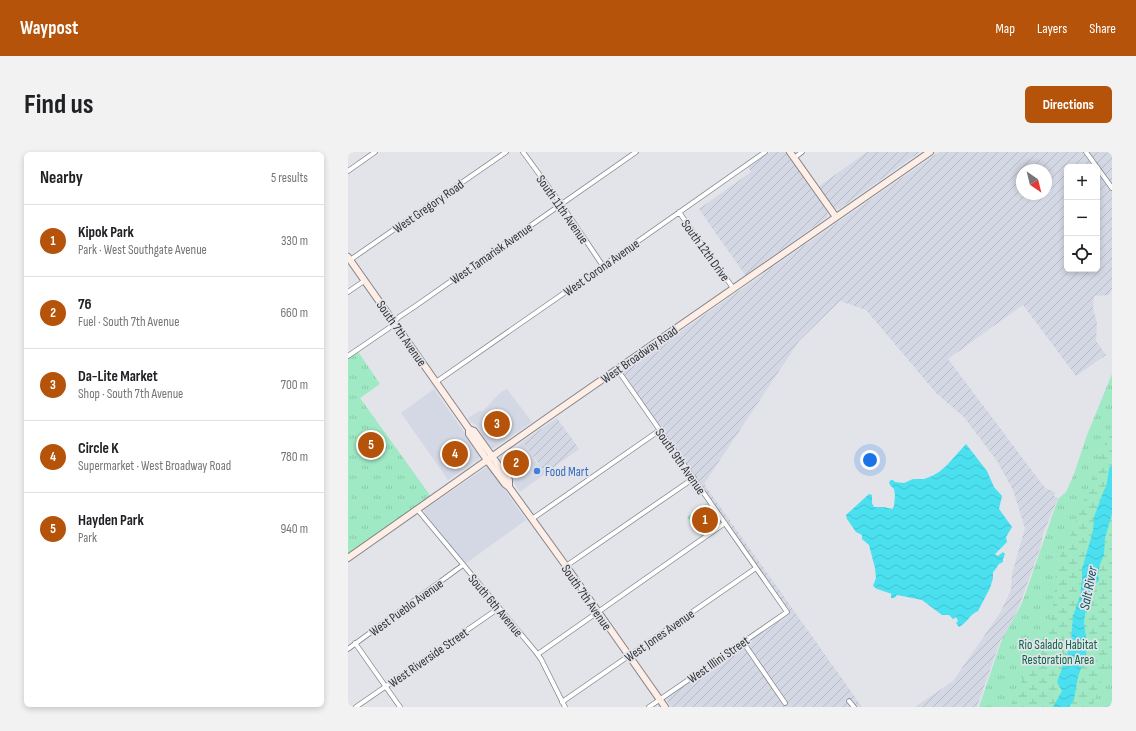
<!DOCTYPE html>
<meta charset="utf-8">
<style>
:root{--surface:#fff;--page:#f2f2f2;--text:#202124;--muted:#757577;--line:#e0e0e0;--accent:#b45309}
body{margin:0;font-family:"Sofia Sans Condensed",sans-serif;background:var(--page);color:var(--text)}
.controls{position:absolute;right:12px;top:12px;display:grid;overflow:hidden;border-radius:6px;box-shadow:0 2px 6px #0003}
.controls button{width:36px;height:36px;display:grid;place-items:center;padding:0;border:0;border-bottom:1px solid var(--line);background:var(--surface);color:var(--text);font:20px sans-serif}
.compass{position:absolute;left:668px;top:12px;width:36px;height:36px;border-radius:50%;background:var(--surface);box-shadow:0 2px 6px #0003;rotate:145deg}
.you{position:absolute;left:522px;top:308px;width:14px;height:14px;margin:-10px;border:3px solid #fff;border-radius:50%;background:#1a73e8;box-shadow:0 0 0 6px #1a73e833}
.badge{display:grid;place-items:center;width:26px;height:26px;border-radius:50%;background:var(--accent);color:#fff;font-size:13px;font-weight:700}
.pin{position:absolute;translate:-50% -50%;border:2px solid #fff;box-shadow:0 1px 4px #0006}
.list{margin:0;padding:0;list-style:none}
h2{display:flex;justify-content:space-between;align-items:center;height:52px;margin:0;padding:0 16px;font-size:17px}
h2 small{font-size:13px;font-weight:400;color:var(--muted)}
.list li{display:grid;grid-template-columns:26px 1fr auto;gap:12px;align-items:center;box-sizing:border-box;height:72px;padding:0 16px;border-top:1px solid var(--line)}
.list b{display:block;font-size:15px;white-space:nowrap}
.list p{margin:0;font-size:13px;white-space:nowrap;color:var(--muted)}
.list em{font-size:13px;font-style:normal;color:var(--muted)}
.icon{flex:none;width:22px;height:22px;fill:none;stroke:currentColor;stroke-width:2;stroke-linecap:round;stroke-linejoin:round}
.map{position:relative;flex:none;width:764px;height:555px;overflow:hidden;border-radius:6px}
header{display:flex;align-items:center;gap:24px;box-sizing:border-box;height:56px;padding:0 20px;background:var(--accent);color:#fff}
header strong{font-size:19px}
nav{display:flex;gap:22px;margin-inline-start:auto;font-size:14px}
.intro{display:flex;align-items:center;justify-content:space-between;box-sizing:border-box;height:96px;padding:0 24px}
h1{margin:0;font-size:28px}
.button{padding:10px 18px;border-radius:6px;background:var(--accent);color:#fff;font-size:14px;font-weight:700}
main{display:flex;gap:24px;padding:0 24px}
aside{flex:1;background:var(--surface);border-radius:6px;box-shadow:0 2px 6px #0003}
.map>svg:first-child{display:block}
.built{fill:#d4d8e4}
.industrial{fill:url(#industrial-furrows);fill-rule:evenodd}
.grass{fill:url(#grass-tufts)}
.wetland{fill:url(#wetland-marsh)}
.pitch{fill:#a0e9c5}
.water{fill:url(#water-waves)}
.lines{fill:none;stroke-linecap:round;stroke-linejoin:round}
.river{stroke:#4ae0f0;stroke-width:6}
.street-casing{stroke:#83858a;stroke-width:5.5}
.secondary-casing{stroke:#83858a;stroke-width:8}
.street{stroke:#fff;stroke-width:4}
.secondary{stroke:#feeee5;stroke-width:6}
.shop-dot{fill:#3f7fe0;stroke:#e2e4ea;stroke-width:1.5}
.labels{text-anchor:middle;stroke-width:3.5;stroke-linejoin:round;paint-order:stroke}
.street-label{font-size:13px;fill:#333336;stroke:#e2e4ea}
.shop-label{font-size:13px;fill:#366cbe;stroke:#e2e4ea;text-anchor:start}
.park-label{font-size:13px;fill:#0d6545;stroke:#e2e4ea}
.water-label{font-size:14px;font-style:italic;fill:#0b4d54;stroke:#e2e4ea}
</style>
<header>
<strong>Waypost</strong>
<nav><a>Map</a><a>Layers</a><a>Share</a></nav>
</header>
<div class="intro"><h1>Find us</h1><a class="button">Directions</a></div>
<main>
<aside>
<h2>Nearby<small>5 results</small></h2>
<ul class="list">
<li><span class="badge">1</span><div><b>Kipok Park</b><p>Park · West Southgate Avenue</p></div><em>330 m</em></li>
<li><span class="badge">2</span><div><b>76</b><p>Fuel · South 7th Avenue</p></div><em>660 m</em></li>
<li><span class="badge">3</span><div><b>Da-Lite Market</b><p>Shop · South 7th Avenue</p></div><em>700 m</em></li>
<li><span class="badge">4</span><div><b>Circle K</b><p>Supermarket · West Broadway Road</p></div><em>780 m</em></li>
<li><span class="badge">5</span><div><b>Hayden Park</b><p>Park</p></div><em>940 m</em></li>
</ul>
</aside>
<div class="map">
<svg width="764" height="555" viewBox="0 0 764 555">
<defs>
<pattern id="industrial-furrows" width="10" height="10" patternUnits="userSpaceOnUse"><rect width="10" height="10" fill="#d4d8e4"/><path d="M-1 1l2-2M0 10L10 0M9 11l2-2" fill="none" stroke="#b6bac4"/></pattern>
<pattern id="grass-tufts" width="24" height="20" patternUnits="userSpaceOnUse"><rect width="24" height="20" fill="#a0e9c5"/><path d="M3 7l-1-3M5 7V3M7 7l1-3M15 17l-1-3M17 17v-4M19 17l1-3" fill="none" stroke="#8ac8aa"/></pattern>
<pattern id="wetland-marsh" width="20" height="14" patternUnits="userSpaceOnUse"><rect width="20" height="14" fill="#a0e9c5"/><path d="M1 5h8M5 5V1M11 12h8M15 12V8" fill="none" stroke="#8ac8aa"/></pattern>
<pattern id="water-waves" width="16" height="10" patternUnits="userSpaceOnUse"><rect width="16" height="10" fill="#4ae0f0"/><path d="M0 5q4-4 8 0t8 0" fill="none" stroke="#41c1ce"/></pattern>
</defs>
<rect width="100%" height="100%" fill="#e2e4ea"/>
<path class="built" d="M86 237 132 303 131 307 100 328 53 261Z
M159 237 184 270 146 296H142L128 273 123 270 120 266 131 259H135L148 245 153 240Z
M174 290 190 313 191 312 198 321 172 340 153 311V308L155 306 170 295Z
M141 315 178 368 117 412 76 362V358L137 316Z"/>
<path class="industrial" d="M422 0H438L479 59 480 63 478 66 397 123 351 57 403 20 400 15Z
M519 0H572L491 57H487L470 35Z
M591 0H764V137L761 143 746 144 745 155 749 172 748 189 758 203 728 224 675 153 600 207 697 336 707 340 706 344 710 346 695 382 692 397 672 452 657 485 653 487 629 555H567L605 529 652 461 663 438 664 422 677 376 665 338 649 309 616 265 589 242 518 158 492 149 451 189 356 332 514 555H323L319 549 318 546 442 461 328 300 274 220ZM719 15H749V117H719ZM674 18H698V42H674Z
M209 266 231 297 198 321 174 290Z"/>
<path class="grass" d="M9 198 32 232 12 246 84 346 0 406V204Z
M764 222V548L762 555H631L653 490 673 453 678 440 710 347 718 340 726 322 739 283Z
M359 351 374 371 354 385 339 365Z"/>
<path class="wetland" d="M764 273V505L756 519 744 555H662L680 516 683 501 694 489 705 457 709 410 724 380Z"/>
<path class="pitch" d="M0 341 12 358 0 367Z"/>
<path class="water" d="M618 292 639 319 646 335 654 344 651 357 664 375 658 385 659 390 647 402 650 404 655 400 657 402 655 407V410L651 412 647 418 645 420V426L642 436 630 459C622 462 619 471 611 475L608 471 610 469 608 465 605 467 601 463H594L574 448 549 443 546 446H543V443L544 442 529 437 525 434 528 426 527 416 521 393 514 387V383L508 380 499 367 498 363 521 342 524 343V351L526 355H536L544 357 546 354 547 343 546 337 542 333 541 330 543 328H545L547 330 556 331 565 327H576L584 324 591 320 599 313Z
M764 326V362L757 386 756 403 752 412 750 423 751 428 743 437 739 448 736 471 739 492 738 502 730 525 726 547 721 555H705L714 539 709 530 719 503 723 489 725 464 732 444 734 427V417L745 379 746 365 756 338Z"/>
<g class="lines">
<path class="river" d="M761 337 764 317"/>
<g class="street-casing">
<path id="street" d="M175 0 213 52 255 114
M738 0 764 36
M446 6 454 0
M0 19 27 0
M331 60 385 136
M2 108 158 0
M0 140 16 129
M0 204 41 176 51 165 66 155 288 0
M269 217 439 460 301 555
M88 230 232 130 417 0
M69 357 187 499 193 507 217 555
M184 367 312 278
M218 414 346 326
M395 490 437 551
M7 491 52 555
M0 497 115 413
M190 502 377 371
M501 549 506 555
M214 550 408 416
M8 555 151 456"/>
</g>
<g class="secondary-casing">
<path id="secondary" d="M442 0 488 65
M0 105 121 277 126 279 161 328V335
M121 277V282L139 308 157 332 161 335 218 414 317 555
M0 406 206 261 582 0"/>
</g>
<use href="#street" class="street"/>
<use href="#secondary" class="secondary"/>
</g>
<circle class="shop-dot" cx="189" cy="319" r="4"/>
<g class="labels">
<g class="street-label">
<text transform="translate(80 54) rotate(-35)" y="5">West Gregory Road</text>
<text transform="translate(215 57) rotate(55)" y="5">South 11th Avenue</text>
<text transform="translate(358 98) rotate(54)" y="5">South 12th Drive</text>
<text transform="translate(143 101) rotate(-35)" y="5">West Tamarisk Avenue</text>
<text transform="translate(253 115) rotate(-35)" y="5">West Corona Avenue</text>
<text transform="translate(54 181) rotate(55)" y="5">South 7th Avenue</text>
<text transform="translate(291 202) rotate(-35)" y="5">West Broadway Road</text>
<text transform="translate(333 309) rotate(55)" y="5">South 9th Avenue</text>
<text transform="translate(239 445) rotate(55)" y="5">South 7th Avenue</text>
<text transform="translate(148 453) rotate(50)" y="5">South 6th Avenue</text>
<text transform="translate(58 455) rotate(-36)" y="5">West Pueblo Avenue</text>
<text transform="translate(311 483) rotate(-35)" y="5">West Jones Avenue</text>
<text transform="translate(80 505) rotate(-35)" y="5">West Riverside Street</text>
<text transform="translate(370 507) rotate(-35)" y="5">West Illini Street</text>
</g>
<g class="shop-label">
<text x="197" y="324">Food Mart</text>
</g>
<g class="park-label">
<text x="710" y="497">Rio Salado Habitat<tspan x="710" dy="15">Restoration Area</tspan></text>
</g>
<g class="water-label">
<text transform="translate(740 436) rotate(-79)" y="5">Salt River</text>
</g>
</g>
</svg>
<div class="controls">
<button>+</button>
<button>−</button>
<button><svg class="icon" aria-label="locate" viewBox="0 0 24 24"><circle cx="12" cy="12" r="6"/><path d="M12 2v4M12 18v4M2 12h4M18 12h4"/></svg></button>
</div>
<svg class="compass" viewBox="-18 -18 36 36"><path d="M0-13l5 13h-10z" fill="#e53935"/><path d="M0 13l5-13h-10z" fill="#757577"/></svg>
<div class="you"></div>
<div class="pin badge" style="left:357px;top:368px">1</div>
<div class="pin badge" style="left:168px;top:311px">2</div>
<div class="pin badge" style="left:149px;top:272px">3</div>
<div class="pin badge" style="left:107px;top:302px">4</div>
<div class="pin badge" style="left:23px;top:293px">5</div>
</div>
</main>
